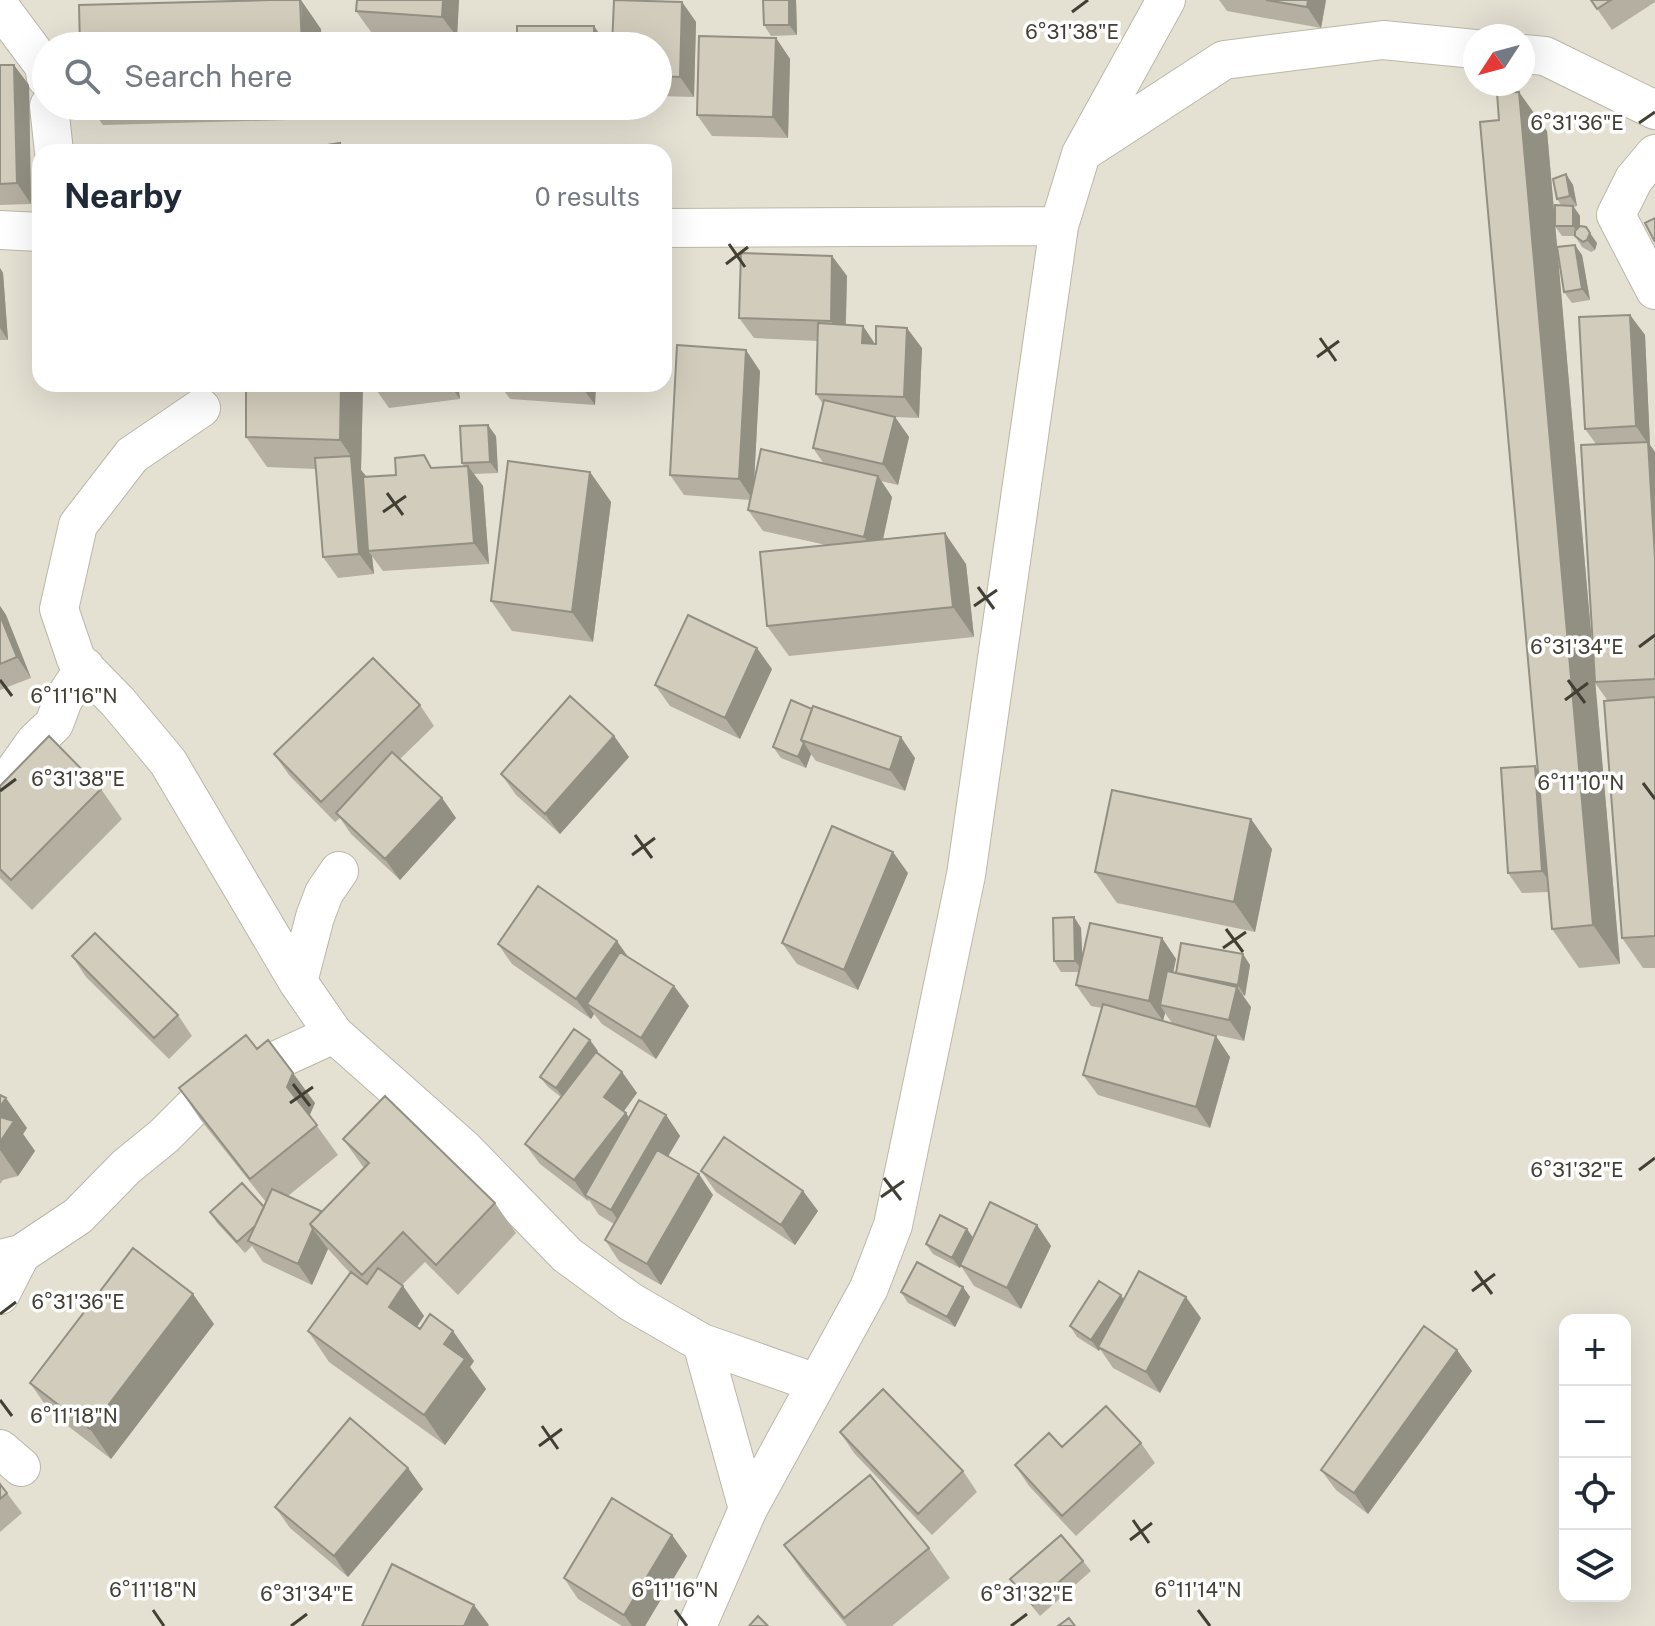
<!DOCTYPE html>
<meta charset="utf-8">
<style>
:root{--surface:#fff;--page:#f2f2f3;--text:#1f2937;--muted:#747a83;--line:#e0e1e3}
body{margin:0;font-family:"Public Sans",sans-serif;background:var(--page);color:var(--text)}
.controls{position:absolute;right:24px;bottom:24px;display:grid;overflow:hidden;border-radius:16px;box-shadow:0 8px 32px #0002}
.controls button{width:72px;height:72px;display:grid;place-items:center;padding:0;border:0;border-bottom:2px solid var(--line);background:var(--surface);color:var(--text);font:40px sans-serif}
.compass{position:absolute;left:1463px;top:24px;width:72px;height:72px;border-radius:50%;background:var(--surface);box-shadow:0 8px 32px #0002;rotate:234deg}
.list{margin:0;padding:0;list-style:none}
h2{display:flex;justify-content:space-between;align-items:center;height:104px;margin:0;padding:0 32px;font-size:34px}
h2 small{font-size:26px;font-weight:400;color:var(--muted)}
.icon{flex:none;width:44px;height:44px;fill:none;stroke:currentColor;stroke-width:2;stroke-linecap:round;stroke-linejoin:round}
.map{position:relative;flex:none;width:1655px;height:1626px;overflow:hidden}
.search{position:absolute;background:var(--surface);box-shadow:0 8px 32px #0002;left:32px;top:32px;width:640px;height:88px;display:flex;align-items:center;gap:20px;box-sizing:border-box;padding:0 28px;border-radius:44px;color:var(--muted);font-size:30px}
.panel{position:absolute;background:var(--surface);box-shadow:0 8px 32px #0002;left:32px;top:144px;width:640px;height:248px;border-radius:24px}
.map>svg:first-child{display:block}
.residential{fill:#e4e1d3;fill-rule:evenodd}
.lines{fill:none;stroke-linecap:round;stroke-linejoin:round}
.street-casing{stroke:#bbb7a8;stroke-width:40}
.street{stroke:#fff;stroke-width:38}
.wall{fill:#b4afa1;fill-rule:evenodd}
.shaded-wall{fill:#928f83}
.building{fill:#d1ccbb;stroke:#928f83;stroke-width:2}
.ticks{fill:none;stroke:#423f35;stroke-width:3}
.ticks-label{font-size:20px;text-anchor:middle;fill:#423f35;stroke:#fff;stroke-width:7;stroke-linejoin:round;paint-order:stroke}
</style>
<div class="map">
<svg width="1655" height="1626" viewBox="0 0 1655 1626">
<rect width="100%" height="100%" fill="#f0efe4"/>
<path class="residential" d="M0 0H1655V1626H0ZM1475 36H1523V84H1475ZM46 46H658V106H46ZM40 152H664V384H40ZM1565 1320H1625V1596H1565Z"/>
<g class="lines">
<g class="street-casing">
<path id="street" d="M0 7 44 66 46 78
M1523 54 1545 56 1655 110
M49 106 54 152
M1086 150 1224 60 1383 40 1475 49
M1655 154 1634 179 1616 215 1655 290
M664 228 1059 226
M0 230 40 232
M201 408 132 455 78 525 59 609 76 659 118 702 168 762 298 982 334 1034 464 1149 567 1255 631 1302 702 1343 816 1383
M0 787 13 773 35 742 54 724 63 700 85 667
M298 982 315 917 324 893 339 871
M0 1259 21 1254 78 1216 126 1167 164 1136 209 1091 334 1034
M0 1295 21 1254
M702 1343 748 1509
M0 1449 21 1467
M697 1626 748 1509 869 1288 893 1225 966 875 1059 226 1081 154 1166 0"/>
</g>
<use href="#street" class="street"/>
</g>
<path class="wall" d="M459 0 457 37 371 32 356 11Z
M763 0H796L797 35 771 36 764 25Z
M1219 0H1326L1321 28 1227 11Z
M1591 0H1655V2L1612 30Z
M682 2 696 22 694 97 658 96V46Z
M776 38 790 59 788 138 712 136 697 115Z
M0 65 29 85 31 204 0 205Z
M89 106H324V119L103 125Z
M530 106H609V108L532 109Z
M1499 120 1547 131 1555 223 1561 205 1557 199 1566 174 1573 185 1577 206 1574 207 1580 216V226L1597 243 1595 250 1591 252 1582 247 1575 236H1562L1555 226 1594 666 1596 444 1585 429 1630 315 1645 335 1650 445 1655 452V968H1643L1622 938 1608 701 1595 683 1620 964 1579 968 1552 929 1548 892 1522 893 1508 873 1538 771Z
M1582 255 1590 300 1572 303 1564 292Z
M832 256 847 276 846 325 863 326 875 344 922 348 919 418 895 417 909 437 898 485 881 481 892 497 883 540 966 564 974 637 789 656 767 626 826 545 763 531 748 510 750 500 684 495 670 475 760 371 754 482 824 464 813 448 823 404 816 394 818 341 754 338 739 318Z
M0 268 3 273 8 340H0Z
M363 384 361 470 366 477 396 475 433 468 464 466 462 463 496 436 498 473 474 474 483 486 489 564 383 571 372 556 374 574 338 578 323 557 316 469 267 467 246 437Z
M374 384H458L460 399 389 408 375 388Z
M499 384H596L595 405 510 399Z
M590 472 611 502 593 642 512 631 491 601Z
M0 606 6 615 31 678 0 690Z
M772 669 740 739 670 706 655 685Z
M791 700 915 758 905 791 816 761 811 754 806 768 781 758 773 747Z
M420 705 434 726 400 759 442 798 456 818 400 880 351 834 340 818 335 822 289 775 274 754Z
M614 736 629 757 560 834 516 795 501 774Z
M0 786 101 789 122 819 32 910 0 878Z
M1251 819 1272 849 1255 932 1117 903 1095 872Z
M908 873 858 990 797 964 782 943Z
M1074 917 1081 928 1082 958 1162 938 1176 959 1173 973 1250 965 1245 996 1242 995 1251 1007 1244 1041 1203 1032 1230 1057 1210 1128 1098 1095 1083 1075 1102 1008 1091 1006 1076 985 1079 972H1061L1054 961ZM1165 1013 1172 1023 1163 1021Z
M498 944 628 957 674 986 689 1006 656 1059 602 1024 594 1014 591 1019 512 964Z
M72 956 178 1015 192 1036 169 1059 86 977Z
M257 1049 315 1103 309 1115 338 1155 288 1196 322 1212 364 1168 343 1139 495 1203 516 1233 458 1295 425 1262 402 1285 424 1316 417 1327 474 1361 470 1367 486 1389 445 1445 329 1362 308 1331 350 1273 328 1249 312 1285 263 1262 252 1246 245 1253 217 1223 210 1212 264 1207 266 1202 200 1119 179 1088Z
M598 1051 597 1052 622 1072 637 1093 623 1111 629 1118 666 1115 680 1136 668 1156 713 1195 661 1285 619 1261 605 1240 614 1224 599 1215 589 1200 588 1201 540 1164 525 1144 561 1097 548 1087 540 1077Z
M0 1095 27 1128 23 1134 35 1151 18 1176 3 1180 0 1184Z
M701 1171 803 1191 818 1211 795 1245 716 1192Z
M1037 1225 1051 1246 1021 1309 974 1286 961 1266 960 1268 933 1254 926 1244 967 1229 973 1238Z
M963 1287 970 1297 955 1327 908 1303 901 1292Z
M1124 1300 1201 1318 1160 1393 1113 1368 1100 1349 1099 1351 1077 1337 1070 1326Z
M214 1324 111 1459 51 1413 30 1383Z
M1457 1350 1472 1371 1368 1514 1336 1490 1321 1470Z
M840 1432 963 1471 977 1492 932 1535 854 1453Z
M1141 1443 1155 1463 1076 1536 1029 1486 1015 1465 1062 1447Z
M408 1468 423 1489 348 1577 290 1528 275 1507Z
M0 1484 22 1513 0 1532Z
M672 1535 687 1556 645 1626H622L578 1599 564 1578Z
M784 1545 929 1548 950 1578 892 1626H847L805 1575Z
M1083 1561 1091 1571 1040 1616 1010 1579Z"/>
<path class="shaded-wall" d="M301 0 321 29 322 46H302Z
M443 0H459L457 37 442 17Z
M789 0H796L797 35 789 25Z
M1308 0H1326L1321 28 1307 7Z
M682 2 696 22 694 97 680 77Z
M594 26 608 46H594Z
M776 38 790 59 788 138 773 117Z
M14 65 29 85 31 204 17 183Z
M1519 92 1547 131 1620 964 1593 925Z
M315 106H324V119Z
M1566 174 1573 185 1577 206 1570 196Z
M1573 206 1580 216V236L1573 226Z
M1590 233 1597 243 1595 250 1587 240Z
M1575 245 1582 255 1590 300 1582 289Z
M832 256 847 276 845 342 831 321Z
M0 268 3 273 8 340 0 328Z
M1630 315 1645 335 1650 445 1655 452V558L1648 444 1636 426Z
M863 326 877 347 862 343Z
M907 328 922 348 919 418 904 397Z
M746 350 760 371 753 500 739 479Z
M341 384H363L361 470 366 476 368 551 372 556 374 574 359 554 351 456 340 440Z
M449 384H458L460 399Z
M580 384H596L595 405Z
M895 417 909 437 898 485 883 464Z
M488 425 496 436 498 473 490 462Z
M468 466 483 486 489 564 474 543Z
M590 472 611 502 593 642 572 612Z
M878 476 892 497 879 557 864 537Z
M945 533 966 564 974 637 953 607Z
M0 606 6 615 31 678 17 657 0 615Z
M757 648 772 669 740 739 725 718Z
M614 736 629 757 560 834 545 814Z
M901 737 915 758 905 791 890 770Z
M804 743 811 754 806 768 798 757Z
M1535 766 1549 787 1556 891 1542 871Z
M442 798 456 818 400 880 385 859Z
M1251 819 1272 849 1255 932 1234 902Z
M893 852 908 873 858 990 844 970Z
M1074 917 1081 928 1083 971 1075 961Z
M1162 938 1176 959 1166 1007 1160 1005 1165 1013 1163 1021 1149 1001Z
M617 941 631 961 587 1004 594 1014 591 1019 576 999Z
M1243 954 1250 965 1245 996 1238 985Z
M674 986 689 1006 656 1059 641 1038Z
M1237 987 1251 1007 1244 1041 1229 1020Z
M1216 1036 1230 1057 1210 1128 1196 1107Z
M590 1040 598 1051 564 1099 556 1088Z
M622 1072 637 1093 619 1118 604 1097Z
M293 1073 315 1103 309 1117 287 1087Z
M6 1098 27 1128 23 1134 35 1151 18 1176 0 1150V1107Z
M626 1113 640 1134 585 1195 588 1201 574 1180Z
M666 1115 680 1136 625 1230 611 1210Z
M699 1174 713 1195 661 1285 647 1264Z
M803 1191 818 1211 795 1245 781 1225Z
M1037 1225 1051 1246 1021 1309 1007 1288Z
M313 1229 328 1249 312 1285 298 1264Z
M967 1229 974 1239 960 1268 952 1258Z
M403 1286 424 1316 410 1337 389 1307Z
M963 1287 970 1297 955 1327 947 1317Z
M193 1294 214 1324 111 1459 90 1429Z
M1121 1295 1128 1306 1098 1347 1100 1349 1099 1351 1091 1340Z
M1186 1297 1201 1318 1160 1393 1146 1372Z
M453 1331 474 1361 470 1367 486 1389 445 1445 424 1415 444 1344Z
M1457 1350 1472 1371 1368 1514 1354 1493Z
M408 1468 423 1489 348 1577 334 1556Z
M672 1535 687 1556 645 1626H632L624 1615Z
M474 1605 489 1625 488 1626H464Z"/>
<path class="building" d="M271 0H300L302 46H80L79 5Z
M357 0H443L442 17 356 11Z
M614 0 682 2 680 77 658 76V46H612Z
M763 0H789V25H764Z
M1266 0H1308L1307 7Z
M1591 0H1611L1597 9Z
M517 26H594V46H517Z
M699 36 776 38 773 117 697 115Z
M0 65H14L17 183 0 184Z
M1519 92 1593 925 1552 929 1480 122 1499 120 1497 93Z
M340 143 341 152H290V151Z
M1566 174 1570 196 1557 199 1553 179Z
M1555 205 1573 206V226H1555Z
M1655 218V242L1645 223Z
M1580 226 1586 227 1590 233 1587 240 1583 242 1575 236V231Z
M1575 245 1582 289 1564 292 1557 247Z
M741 253 832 256 831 321 739 318Z
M1630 315 1636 426 1585 429 1579 317Z
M818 323 863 326 862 343 876 344V326L907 328 904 397 816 394Z
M677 345 746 350 739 479 670 475Z
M246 384H341L340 440 246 437Z
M374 384H403L375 388Z
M824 400 895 417 883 464 813 448Z
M488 425 490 462 462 463 460 426Z
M1648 442 1655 558V679L1595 682 1581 445Z
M761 449 878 476 864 537 748 510Z
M424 455 431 468 468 466 474 543 368 551 363 477 396 475 395 458Z
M351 456 359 554 323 557 315 458Z
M508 461 590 472 572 612 491 601Z
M945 533 953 607 767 626 760 552Z
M0 615 17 657 0 664Z
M688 615 757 648 725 718 655 685Z
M373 658 420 705 321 802 274 754Z
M570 696 614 736 545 814 501 774Z
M1655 697V936L1622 938 1604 701Z
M791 700 812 709 801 740 804 743 798 757 773 747Z
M813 706 901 737 890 770 801 740Z
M49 736 101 789 11 880 0 869V786Z
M392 752 442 798 385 859 336 813Z
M1535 766 1542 871 1508 873 1501 768Z
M1112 790 1251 819 1234 902 1095 872Z
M832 826 893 852 844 970 782 943Z
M538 886 617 941 576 999 498 944Z
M1074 917 1075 961H1054L1053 918Z
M1090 923 1162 938 1149 1001 1076 985Z
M95 933 178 1015 154 1038 72 956Z
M1181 943 1243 954 1238 985 1176 973Z
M620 952 674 986 641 1038 587 1004Z
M1167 971 1237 987 1229 1020 1160 1005Z
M1103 1004 1216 1036 1196 1107 1083 1075Z
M574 1029 590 1040 556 1088 540 1077Z
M246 1035 257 1049 268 1040 293 1073 287 1087 317 1125 250 1179 179 1088Z
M596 1052 622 1072 604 1097 626 1113 574 1180 525 1144Z
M0 1095 6 1098 0 1107Z
M385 1096 495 1203 436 1265 403 1232 362 1275 310 1224 369 1163 343 1139Z
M639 1100 666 1115 611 1210 585 1195Z
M0 1117 14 1121 0 1142Z
M724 1137 803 1191 781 1225 701 1171Z
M657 1150 699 1174 647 1264 605 1240Z
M242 1183 264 1207 255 1226 237 1242 210 1212Z
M272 1189 321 1211 319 1215 310 1224 313 1229 298 1264 248 1241Z
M990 1202 1037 1225 1007 1288 960 1265Z
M940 1215 967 1229 952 1258 926 1244Z
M133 1248 193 1294 90 1429 30 1383Z
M917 1262 963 1287 947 1317 901 1292Z
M378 1268 403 1286 389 1307 420 1329 430 1314 453 1331 444 1344 465 1359 424 1415 308 1331 351 1272 367 1284Z
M1139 1271 1186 1297 1146 1372 1098 1347Z
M1099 1281 1121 1295 1091 1340 1070 1326Z
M1424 1326 1457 1350 1354 1493 1321 1470Z
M883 1389 963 1471 918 1514 840 1432Z
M1106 1406 1141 1443 1062 1516 1015 1465 1049 1433 1062 1447Z
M350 1418 408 1468 334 1556 275 1507Z
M870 1475 929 1548 844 1618 784 1545Z
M0 1484 7 1493 0 1499Z
M612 1498 672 1535 624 1615 564 1578Z
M1061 1535 1083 1561 1033 1605 1010 1579Z
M392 1564 474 1605 464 1626H362Z
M758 1616 768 1626H749Z
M1069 1618 1075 1626H1058Z"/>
<path class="ticks" d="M1072 12 1088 0M1639 123 1655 112M729 244 745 267M726 264 748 247M1320 338 1336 361M1317 357 1339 341M387 493 403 515M383 512 406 496M978 587 994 609M974 606 997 590M1639 647 1655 635M0 680 12 696M1568 680 1585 703M1565 700 1588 683M1643 783 1655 799M0 791 16 779M635 835 652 858M632 855 655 838M1226 929 1243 952M1223 948 1246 932M293 1084 310 1106M290 1103 313 1087M1639 1170 1655 1158M884 1178 901 1200M881 1197 904 1181M1475 1271 1492 1294M1472 1291 1495 1274M0 1314 16 1302M0 1400 12 1416M542 1426 558 1449M539 1446 562 1429M1133 1520 1149 1543M1130 1540 1152 1523M153 1610 164 1626M675 1610 687 1626M1198 1610 1210 1626M291 1626 307 1614M1011 1626 1027 1614"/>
<g class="ticks-label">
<text x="1072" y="39">6°31'38"E</text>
<text x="1577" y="130">6°31'36"E</text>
<text x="1577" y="654">6°31'34"E</text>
<text x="74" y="703">6°11'16"N</text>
<text x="78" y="786">6°31'38"E</text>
<text x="1581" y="790">6°11'10"N</text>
<text x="1577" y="1177">6°31'32"E</text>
<text x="78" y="1309">6°31'36"E</text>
<text x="74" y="1423">6°11'18"N</text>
<text x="153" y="1597">6°11'18"N</text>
<text x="675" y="1597">6°11'16"N</text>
<text x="1198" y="1597">6°11'14"N</text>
<text x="307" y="1601">6°31'34"E</text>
<text x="1027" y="1601">6°31'32"E</text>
</g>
</svg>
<div class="controls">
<button>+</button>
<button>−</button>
<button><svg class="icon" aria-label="locate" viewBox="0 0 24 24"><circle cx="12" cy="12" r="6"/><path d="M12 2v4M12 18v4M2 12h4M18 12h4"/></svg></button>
<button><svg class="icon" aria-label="layers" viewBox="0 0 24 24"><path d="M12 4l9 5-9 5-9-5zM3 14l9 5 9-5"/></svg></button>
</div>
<svg class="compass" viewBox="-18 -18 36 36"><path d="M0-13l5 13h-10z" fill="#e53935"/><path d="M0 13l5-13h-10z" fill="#747a83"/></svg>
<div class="search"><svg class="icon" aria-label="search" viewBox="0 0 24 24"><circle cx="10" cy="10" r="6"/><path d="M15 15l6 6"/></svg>Search here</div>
<section class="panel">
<h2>Nearby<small>0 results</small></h2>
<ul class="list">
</ul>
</section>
</div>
